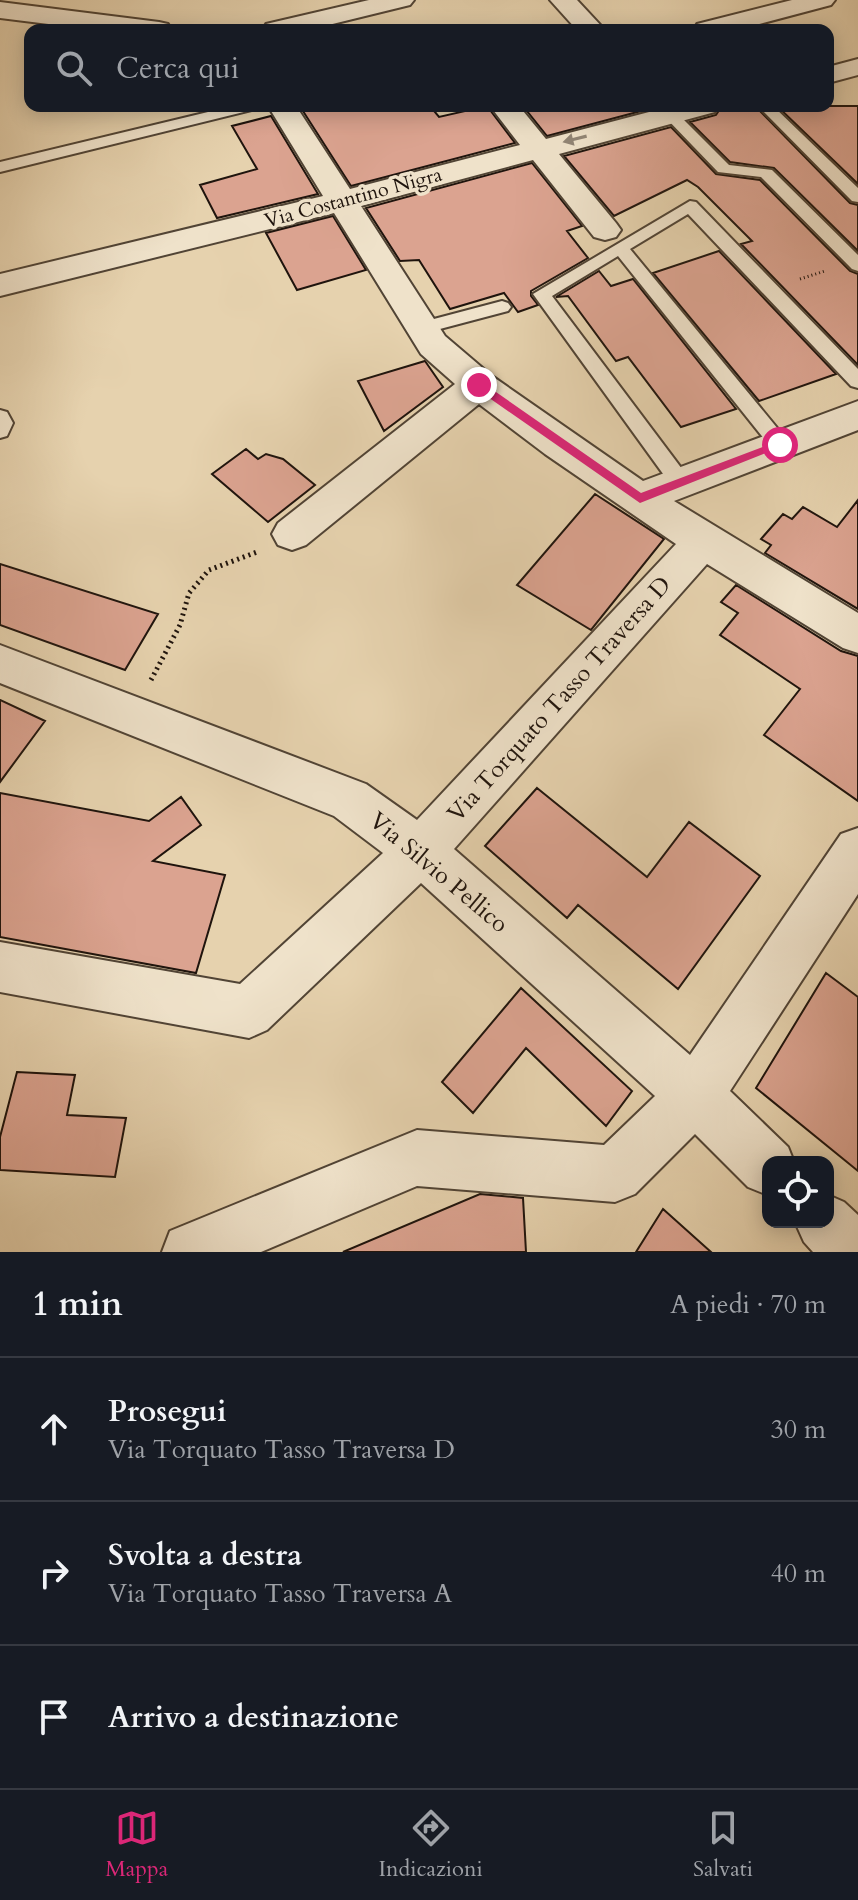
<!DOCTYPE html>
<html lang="it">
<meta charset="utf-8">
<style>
:root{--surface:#171b24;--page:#20242c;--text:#f1f3f6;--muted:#9ea1a6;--line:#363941;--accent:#db2777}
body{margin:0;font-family:Cardo,serif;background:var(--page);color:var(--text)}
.controls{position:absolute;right:24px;bottom:24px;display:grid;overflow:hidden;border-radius:16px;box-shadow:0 4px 20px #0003}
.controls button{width:72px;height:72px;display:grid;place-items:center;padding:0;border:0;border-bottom:2px solid var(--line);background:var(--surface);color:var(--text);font:40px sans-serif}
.stop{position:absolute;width:24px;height:24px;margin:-18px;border:6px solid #db2777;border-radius:50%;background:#fff}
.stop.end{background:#db2777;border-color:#fff;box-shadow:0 2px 8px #0008}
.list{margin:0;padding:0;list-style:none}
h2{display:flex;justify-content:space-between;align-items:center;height:104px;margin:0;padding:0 32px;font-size:34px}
h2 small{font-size:26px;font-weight:400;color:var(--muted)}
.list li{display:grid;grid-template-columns:52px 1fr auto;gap:24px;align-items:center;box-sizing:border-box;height:144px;padding:0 32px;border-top:2px solid var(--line)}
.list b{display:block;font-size:30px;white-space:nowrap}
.list p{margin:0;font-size:26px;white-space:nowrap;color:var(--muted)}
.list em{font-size:26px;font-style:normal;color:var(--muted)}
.icon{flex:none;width:44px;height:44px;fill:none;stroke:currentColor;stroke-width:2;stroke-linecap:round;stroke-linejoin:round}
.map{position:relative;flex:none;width:858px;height:1252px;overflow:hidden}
.search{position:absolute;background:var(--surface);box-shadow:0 4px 20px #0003;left:24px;right:24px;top:24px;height:88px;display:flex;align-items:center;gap:20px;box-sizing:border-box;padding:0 28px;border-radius:16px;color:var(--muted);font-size:30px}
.sheet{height:536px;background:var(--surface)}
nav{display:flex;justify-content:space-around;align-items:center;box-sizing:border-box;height:112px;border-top:2px solid var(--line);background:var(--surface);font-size:22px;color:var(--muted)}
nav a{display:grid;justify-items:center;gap:4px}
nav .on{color:var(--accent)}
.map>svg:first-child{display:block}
.building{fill:#dba390;stroke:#1f140d;stroke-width:2}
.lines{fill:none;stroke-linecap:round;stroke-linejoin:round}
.lane-casing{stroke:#514435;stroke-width:4}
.street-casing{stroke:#514435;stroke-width:4}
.path-far1{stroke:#1f140d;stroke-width:3;stroke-dasharray:1 3;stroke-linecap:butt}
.path{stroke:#1f140d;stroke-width:5;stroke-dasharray:2 4;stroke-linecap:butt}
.lane{fill:#efe2ca;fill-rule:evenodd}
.street{fill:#efe2ca;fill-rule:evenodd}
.oneway{fill:#918575}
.route{fill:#db2777}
.labels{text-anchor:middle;stroke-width:7;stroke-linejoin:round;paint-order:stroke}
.far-street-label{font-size:20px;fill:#1f140d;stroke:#efe2ca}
.street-label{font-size:24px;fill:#1f140d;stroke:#efe2ca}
</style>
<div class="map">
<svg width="858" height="1252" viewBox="0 0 858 1252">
<rect width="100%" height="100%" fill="#e6d2ae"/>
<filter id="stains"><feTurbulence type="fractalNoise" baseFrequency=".0025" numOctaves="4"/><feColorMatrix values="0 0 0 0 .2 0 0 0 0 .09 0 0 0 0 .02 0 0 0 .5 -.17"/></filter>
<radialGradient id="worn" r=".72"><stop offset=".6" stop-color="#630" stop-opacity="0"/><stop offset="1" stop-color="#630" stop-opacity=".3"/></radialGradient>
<path class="building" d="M310 106H430L439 117 487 106 515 143 351 186 301 108Z
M523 106H660L547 136Z
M722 106H755L850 203 858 205V251L774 168 730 162 690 122 716 115Z
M777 106H858V184Z
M271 116 318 194 217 218 200 185 257 169 232 126Z
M671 127 716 174 760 180 850 271 858 274V365L741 244 752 241 698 187 687 180 614 216 564 156Z
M532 163 582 226 567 231 588 258 531 291V296L538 305 518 312 504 293 450 309 419 260 400 261 366 208Z
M333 216 366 270 297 290 266 233Z
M719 251 836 374 759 401 653 273Z
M599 271 611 286 633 279 736 409 681 427 628 357 616 361 568 296 556 297Z
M425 361 443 387 384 431 358 381Z
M246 449 258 459 266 454 283 459 315 485 268 522 212 474Z
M595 494 664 539 591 630 517 585Z
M858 500V609L765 553 771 545 761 539 783 514 792 519 803 507 837 527Z
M0 564 158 614 125 670 0 625Z
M736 585 841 651 858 656V801L764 735 800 689 720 635 738 613 721 602Z
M0 700 45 721 0 782Z
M537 788 647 877 689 822 760 876 678 989 578 905 567 918 485 846Z
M0 793 149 821 181 797 201 825 153 861 225 875 196 973 0 937Z
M826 973 858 997V1171L756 1088Z
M521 988 632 1091 606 1126 526 1048 473 1113 442 1082Z
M17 1072 75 1075 67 1115 126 1118 115 1177 0 1170V1137Z
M480 1194 523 1198 526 1252H343Z
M663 1209 711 1252H636Z"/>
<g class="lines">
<g class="lane-casing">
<path id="lane" d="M233 106H258L256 109 0 172V162Z
M758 106H773L858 188V202L852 201Z
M671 111 676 112 729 165 772 170 858 255V271L852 269 761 177 718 172 666 118V112Z
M690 201 696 202 858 369V388L851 386 688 214 630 249 787 440 790 445 787 450H773L618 256 552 296 688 477 691 483 688 489H674L533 294Z
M502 301 508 303 511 307 508 311 421 334 412 328 415 324Z
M0 410 7 412 13 423 7 436 0 438Z"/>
</g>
<g class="street-casing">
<path id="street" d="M369 0H414L410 5 308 30H262L266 24Z
M550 0H577L605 30H577Z
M792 0H835L831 5 737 30H693L697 24Z
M0 2 159 22 168 24 172 30H97L0 18Z
M858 59V75L828 83V67Z
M268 106H296L350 189 520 145 490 106H519L546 139 672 106H719L715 112 559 154 616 223 621 230 616 237 605 240 594 237 533 160 361 206 445 336 492 376 643 481 858 401V430L674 501 858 613V653L843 648 707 564 454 849 690 1055 841 834 858 828V894L730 1091 788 1147 794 1162H768V1195L748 1187 695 1134 635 1194 615 1202 417 1186 261 1252H162L170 1231 417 1130 604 1145 655 1096 421 883 267 1030 249 1038 0 992V942L240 984 383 853 334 816 0 683V645L366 784 417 820 676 544 545 454 479 404 306 545 292 550 278 545 272 534 278 523 455 384 421 354 334 213 0 296V274L323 196Z
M828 1195 844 1202 858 1215V1252H813L804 1242 795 1222H828Z"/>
</g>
<path class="path-far1" d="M800 279 825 271"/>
<path class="path" d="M151 680 180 625 189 593 209 570 257 552"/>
<use href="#lane" class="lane"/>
<use href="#street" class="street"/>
</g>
<defs><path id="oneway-solid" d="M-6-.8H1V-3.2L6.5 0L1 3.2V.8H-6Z" transform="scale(2)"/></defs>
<use class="oneway" href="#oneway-solid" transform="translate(575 139) rotate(166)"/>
<path class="route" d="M475 383H483L641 493 776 442H784L786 445 640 503 475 388Z"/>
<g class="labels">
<g class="far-street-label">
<text transform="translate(353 197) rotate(-15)" y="7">Via Costantino Nigra</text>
</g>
<g class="street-label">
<text transform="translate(559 699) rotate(-48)" y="8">Via Torquato Tasso Traversa D</text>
<text transform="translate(439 872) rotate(40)" y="8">Via Silvio Pellico</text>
</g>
</g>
<rect width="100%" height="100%" filter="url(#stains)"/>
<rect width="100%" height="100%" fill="url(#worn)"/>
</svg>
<div class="controls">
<button><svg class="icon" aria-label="locate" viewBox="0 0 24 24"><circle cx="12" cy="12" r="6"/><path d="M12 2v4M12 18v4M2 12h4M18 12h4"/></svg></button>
</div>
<div class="stop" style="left:780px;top:445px"></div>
<div class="stop end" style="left:479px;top:385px"></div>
<div class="search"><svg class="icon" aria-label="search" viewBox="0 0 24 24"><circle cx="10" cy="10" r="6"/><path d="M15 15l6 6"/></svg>Cerca qui</div>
</div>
<section class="sheet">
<h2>1 min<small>A piedi · 70 m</small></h2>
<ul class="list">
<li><svg class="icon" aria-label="ahead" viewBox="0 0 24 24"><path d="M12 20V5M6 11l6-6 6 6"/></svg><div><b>Prosegui</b><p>Via Torquato Tasso Traversa D</p></div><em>30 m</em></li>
<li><svg class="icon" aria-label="right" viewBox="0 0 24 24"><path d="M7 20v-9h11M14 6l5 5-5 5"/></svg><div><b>Svolta a destra</b><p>Via Torquato Tasso Traversa A</p></div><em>40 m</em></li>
<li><svg class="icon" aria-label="arrive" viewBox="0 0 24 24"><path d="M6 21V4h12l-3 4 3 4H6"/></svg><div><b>Arrivo a destinazione</b></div></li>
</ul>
</section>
<nav>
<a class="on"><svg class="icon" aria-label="map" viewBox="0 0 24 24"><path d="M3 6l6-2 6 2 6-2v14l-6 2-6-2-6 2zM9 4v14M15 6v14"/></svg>Mappa</a>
<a><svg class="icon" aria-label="directions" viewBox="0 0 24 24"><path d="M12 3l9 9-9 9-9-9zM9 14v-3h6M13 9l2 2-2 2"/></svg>Indicazioni</a>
<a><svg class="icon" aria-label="saved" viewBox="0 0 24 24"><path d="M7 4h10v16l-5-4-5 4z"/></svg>Salvati</a>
</nav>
